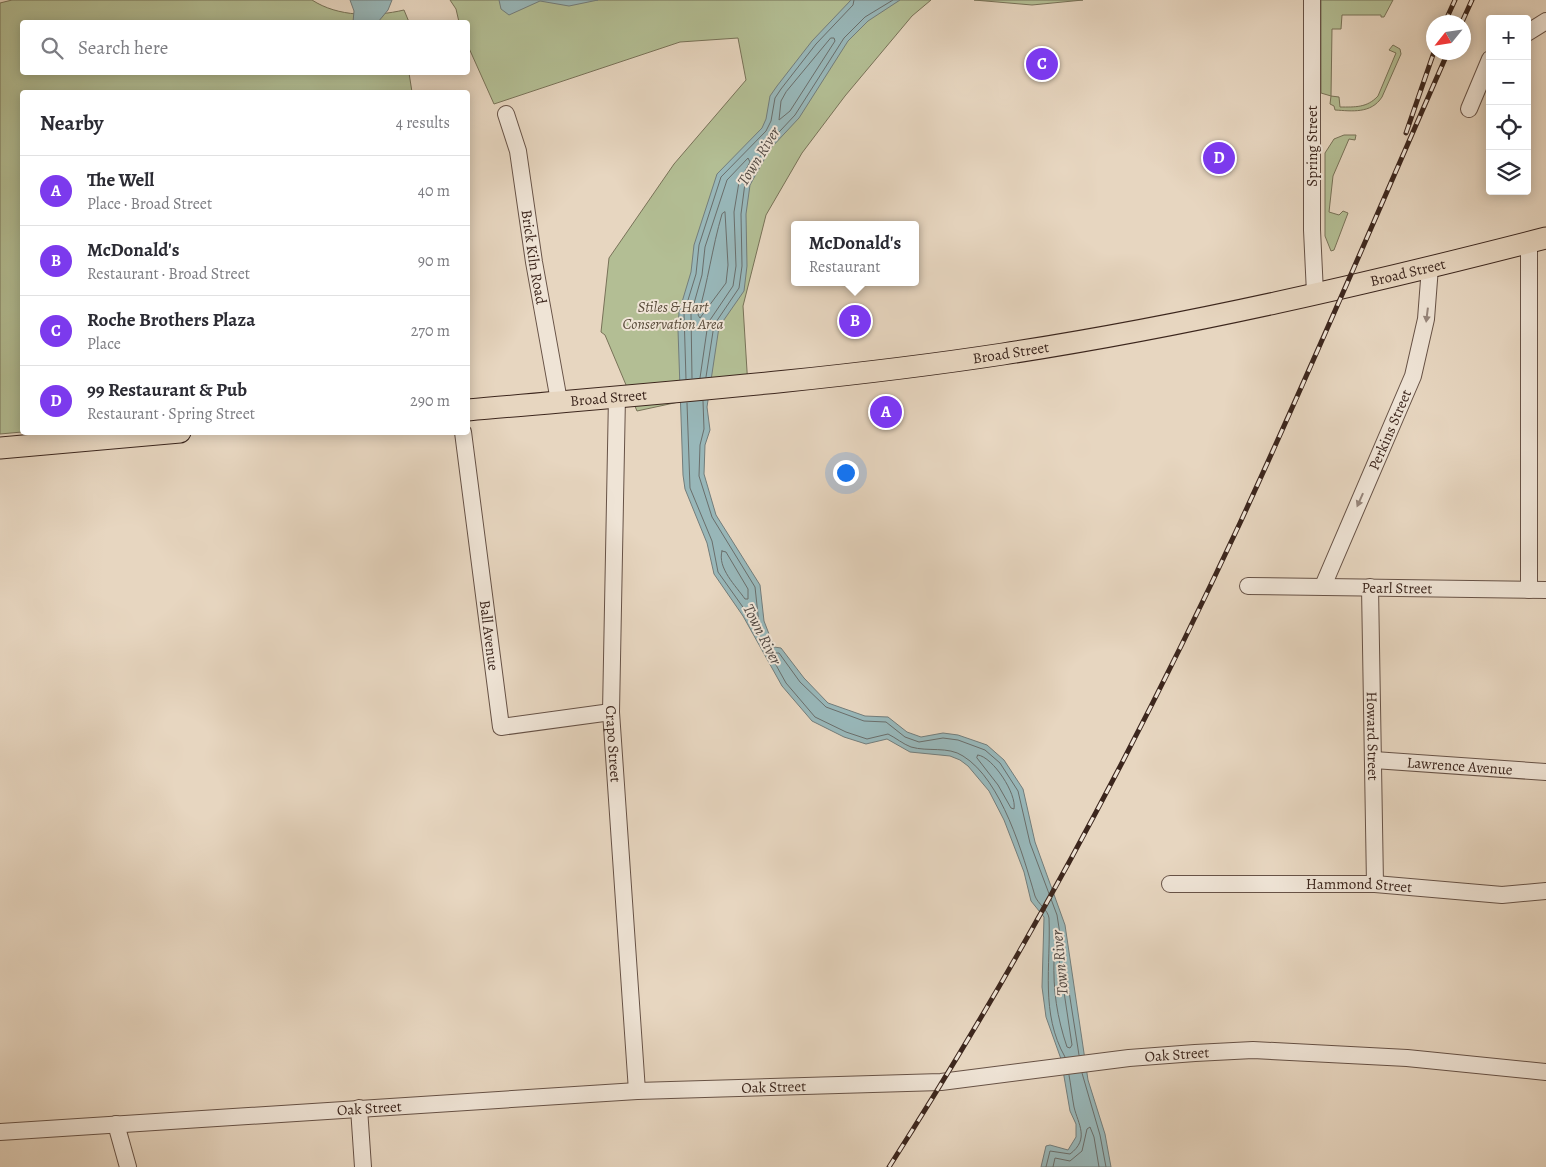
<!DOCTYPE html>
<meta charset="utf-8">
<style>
:root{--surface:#fff;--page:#f7f7f7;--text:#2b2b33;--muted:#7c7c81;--line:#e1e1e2;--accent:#7c3aed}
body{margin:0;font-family:Alegreya,serif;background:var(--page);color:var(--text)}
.controls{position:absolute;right:15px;top:15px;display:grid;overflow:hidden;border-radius:5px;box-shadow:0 2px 12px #0003}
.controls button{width:45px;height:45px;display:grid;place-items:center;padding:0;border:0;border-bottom:1px solid var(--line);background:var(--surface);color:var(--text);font:25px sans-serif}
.compass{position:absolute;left:1426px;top:15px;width:45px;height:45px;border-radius:50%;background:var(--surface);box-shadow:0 2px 12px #0003;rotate:240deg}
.you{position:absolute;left:845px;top:472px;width:18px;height:18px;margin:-12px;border:4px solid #fff;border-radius:50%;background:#1a73e8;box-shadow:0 0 0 8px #1a73e833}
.badge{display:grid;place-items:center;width:32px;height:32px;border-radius:50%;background:var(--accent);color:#fff;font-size:16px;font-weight:700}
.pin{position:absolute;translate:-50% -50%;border:2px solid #fff;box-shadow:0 1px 5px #0006}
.popup{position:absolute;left:791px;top:221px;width:128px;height:65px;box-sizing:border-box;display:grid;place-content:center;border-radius:5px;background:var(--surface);filter:drop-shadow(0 1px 4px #0005);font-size:16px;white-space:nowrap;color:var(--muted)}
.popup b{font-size:19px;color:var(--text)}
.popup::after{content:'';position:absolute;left:50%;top:100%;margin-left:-10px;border:10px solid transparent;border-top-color:var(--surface)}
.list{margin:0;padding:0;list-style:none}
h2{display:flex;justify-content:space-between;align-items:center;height:65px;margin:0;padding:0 20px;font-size:21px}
h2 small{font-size:16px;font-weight:400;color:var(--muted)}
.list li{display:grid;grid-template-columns:32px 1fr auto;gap:15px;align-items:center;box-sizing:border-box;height:70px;padding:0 20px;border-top:1px solid var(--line)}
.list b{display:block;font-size:19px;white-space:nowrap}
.list p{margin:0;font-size:16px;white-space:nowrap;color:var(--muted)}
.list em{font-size:16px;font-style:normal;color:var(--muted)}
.icon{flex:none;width:28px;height:28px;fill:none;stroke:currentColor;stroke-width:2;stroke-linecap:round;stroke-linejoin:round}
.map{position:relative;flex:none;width:1546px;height:1167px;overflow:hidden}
.search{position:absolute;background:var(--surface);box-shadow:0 2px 12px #0003;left:20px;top:20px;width:450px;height:55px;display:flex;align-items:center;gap:12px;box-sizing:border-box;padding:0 18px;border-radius:5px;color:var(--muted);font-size:19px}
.panel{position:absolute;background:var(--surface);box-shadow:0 2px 12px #0003;left:20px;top:90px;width:450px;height:345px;border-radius:5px}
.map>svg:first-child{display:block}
.green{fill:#b3be94;stroke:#787258}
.water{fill:#98b7b9;stroke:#737d7b}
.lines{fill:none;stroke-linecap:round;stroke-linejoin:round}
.shore{stroke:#6a6e6b;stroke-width:1}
.minor-casing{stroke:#675246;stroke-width:18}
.major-casing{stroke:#3c261d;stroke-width:23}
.minor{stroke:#efe4d6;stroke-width:16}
.major{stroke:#e7d6c0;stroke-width:21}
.rail-casing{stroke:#3c261d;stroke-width:5}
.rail{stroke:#efe4d6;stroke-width:3;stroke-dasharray:9;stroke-linecap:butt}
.oneway{fill:#96857a}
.labels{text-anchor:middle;stroke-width:4;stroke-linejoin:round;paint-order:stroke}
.street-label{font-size:15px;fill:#3c261d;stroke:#efe4d6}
.park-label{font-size:15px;font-style:italic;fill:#5a4c3b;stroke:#efe4d6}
.water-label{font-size:16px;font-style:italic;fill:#534a44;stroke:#efe4d6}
</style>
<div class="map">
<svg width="1546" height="1167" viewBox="0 0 1546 1167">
<rect width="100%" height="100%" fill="#e7d6c0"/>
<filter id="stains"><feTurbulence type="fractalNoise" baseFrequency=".004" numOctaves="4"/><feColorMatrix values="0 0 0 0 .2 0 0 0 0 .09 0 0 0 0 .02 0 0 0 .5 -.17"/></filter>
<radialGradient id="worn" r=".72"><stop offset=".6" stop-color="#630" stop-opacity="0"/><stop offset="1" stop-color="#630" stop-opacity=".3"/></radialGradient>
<path class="green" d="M12 0H312C338 17 374 17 404 10L409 22H22V72L409 73 412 92H22V432L0 434V3Z
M450 0H931L912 16 845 96 802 153 766 215 743 306 748 387 637 411 605 335 601 332 609 258 674 164 746 80 738 38 680 42 494 104 468 46V22H459L456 9Z
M974 0H1083L1032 5Z
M1321 0H1393L1384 17H1381V15H1342L1341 29H1332L1331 96 1339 97 1340 107C1355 107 1367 108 1378 96L1396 53 1389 50 1393 45 1400 49 1401 54 1382 97C1371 114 1352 111 1335 110L1334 106 1330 104 1331 96 1321 93Z
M1356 135 1355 140 1349 139 1333 176 1329 212 1339 215 1343 211 1348 213 1334 250 1331 251 1325 236V153L1334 139 1344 135Z"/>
<path class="water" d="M350 0H392L388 10 378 22H353L354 11Z
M499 0H598L569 6 540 1 509 15 501 9Z
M851 0H900L868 21 848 41 799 118 770 149 750 185 746 214 747 266 744 291 719 327 707 407 710 430 705 445 704 474 716 515 760 585 764 621 774 647 781 648 804 678 828 703 865 716 888 717 907 732 921 737 943 733 958 735 987 745 1004 760 1023 789 1035 842 1065 925 1088 1080 1105 1134 1111 1167H1041L1046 1146 1050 1145 1068 1150 1076 1137V1124L1070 1111 1061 1059 1046 1017 1042 987 1044 917 1031 901 1024 872 1004 820 989 791 968 766 960 760 950 756 910 752 887 739 866 744 844 737 812 721 782 686 743 616 714 574 707 543 685 489 683 475 678 330 679 312 691 272 694 245 717 174 762 128 766 119 770 96 777 86 812 41Z"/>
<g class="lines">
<path class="shore" d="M831 38H834L835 41 790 111 779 120 781 101 786 92Z
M725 212 728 265 726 283 700 318 698 315C708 282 712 248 722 214Z
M706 377 714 325 739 288 742 266 741 214 745 183 766 146 795 115 844 38 865 17 893 0
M692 378 691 314 702 275 705 247 727 180 748 158 750 162 739 182 734 212 736 266 733 286 708 323 700 378
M686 379 684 313 696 274 699 245 721 177 766 131 771 121 775 98 781 89 816 44 853 5 854 0
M687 403 690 488 712 541 718 572 757 627 759 624 755 587 712 517 699 476 700 445 704 429 703 401
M722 551 726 552 748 589V599H745C736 586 717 568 722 551Z
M978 755C993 757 1017 794 1014 809L1011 808 998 785 977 758Z
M1056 957 1059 959 1072 1045 1070 1048 1067 1047C1057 1017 1053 991 1054 959Z
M1065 1057C1040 1013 1051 966 1049 918 1048 910 1038 904 1035 896 1023 855 1002 780 963 756 948 746 928 752 911 747 903 744 896 738 888 734L867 739 846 732 815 717 786 683 771 656 772 653H779L800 682 826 707 864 721 886 722 905 737 919 742 943 738 958 740 985 750 1000 763 1018 791 1030 843 1057 915 1079 1055
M1082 1073 1100 1135 1106 1167
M1046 1167 1050 1151 1070 1154C1090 1139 1078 1124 1074 1107 1072 1096 1071 1086 1069 1075
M1053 1167 1055 1158 1070 1161 1082 1151 1087 1129 1090 1127 1094 1137 1099 1167"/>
<g class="minor-casing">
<g id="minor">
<path d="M1312 0V230L1315 293"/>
<path d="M1527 33 1546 21"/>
<path d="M1469 109 1490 59"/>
<path id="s1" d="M506 114 518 151 534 262 559 401"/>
<path d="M1529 242V590"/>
<path id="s2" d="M617 396 611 712 637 1091"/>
<path id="s3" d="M463 432 501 727 611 712"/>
<path id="s4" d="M1248 586 1546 590"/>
<path id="s5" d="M1323 586 1413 376 1426 319 1430 267"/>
<path id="s6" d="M1370 587 1375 884"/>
<path id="s7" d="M1374 760 1546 772"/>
<path id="s8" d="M1170 884H1375L1502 895 1546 891"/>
<path d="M359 1108 363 1167"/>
<path d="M116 1124 128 1167"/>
<path id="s9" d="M0 1132 637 1091 941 1082 1129 1058 1195 1053 1253 1050 1407 1058 1546 1072"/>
</g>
</g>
<g class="major-casing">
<g id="major">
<path id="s10" d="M468 410C646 394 826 381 1003 354 1186 326 1367 284 1546 238"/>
<path d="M0 448 180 432"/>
</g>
</g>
<use href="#minor" class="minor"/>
<use href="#major" class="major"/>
<g class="rail-casing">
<path id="rail" d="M1445 22 1455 0
M1462 22 1472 0
M1406 133 1434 52
M889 1167C1021 961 1137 744 1240 523 1312 367 1379 209 1448 52"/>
</g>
<use href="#rail" class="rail"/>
</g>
<defs><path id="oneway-solid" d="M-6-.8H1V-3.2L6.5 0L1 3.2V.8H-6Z" transform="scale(1.25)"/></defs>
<g class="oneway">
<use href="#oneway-solid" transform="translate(1427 315) rotate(97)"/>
<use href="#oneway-solid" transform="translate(1360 500) rotate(114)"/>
</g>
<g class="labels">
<g class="street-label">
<text transform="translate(1312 146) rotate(-90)" y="5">Spring Street</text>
<text dy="5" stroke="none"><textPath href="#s1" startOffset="146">Brick Kiln Road</textPath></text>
<text dy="5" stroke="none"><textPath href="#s10" startOffset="951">Broad Street</textPath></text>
<text dy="5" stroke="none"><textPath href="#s10" startOffset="546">Broad Street</textPath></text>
<text dy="5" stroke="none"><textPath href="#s10" startOffset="141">Broad Street</textPath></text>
<text dy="5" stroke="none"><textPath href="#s5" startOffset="170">Perkins Street</textPath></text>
<text dy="5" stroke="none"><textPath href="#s4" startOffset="149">Pearl Street</textPath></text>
<text dy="5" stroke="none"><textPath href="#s3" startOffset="205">Ball Avenue</textPath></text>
<text dy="5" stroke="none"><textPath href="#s6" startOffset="149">Howard Street</textPath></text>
<text dy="5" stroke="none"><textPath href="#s2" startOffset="348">Crapo Street</textPath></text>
<text dy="5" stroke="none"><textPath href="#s7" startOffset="86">Lawrence Avenue</textPath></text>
<text dy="5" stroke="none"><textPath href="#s8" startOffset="189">Hammond Street</textPath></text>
<text dy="5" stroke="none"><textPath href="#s9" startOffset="1180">Oak Street</textPath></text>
<text dy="5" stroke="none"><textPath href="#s9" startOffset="775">Oak Street</textPath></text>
<text dy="5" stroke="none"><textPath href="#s9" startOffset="370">Oak Street</textPath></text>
</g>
<g class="park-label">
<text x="673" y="312">Stiles &amp; Hart<tspan x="673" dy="17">Conservation Area</tspan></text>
</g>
<g class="water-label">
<text transform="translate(758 156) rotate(-58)" y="6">Town River</text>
<text transform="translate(763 634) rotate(63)" y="6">Town River</text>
<text transform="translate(1059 963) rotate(-95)" y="6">Town River</text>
</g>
</g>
<rect width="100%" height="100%" filter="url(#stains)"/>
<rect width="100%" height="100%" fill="url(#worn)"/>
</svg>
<div class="controls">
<button>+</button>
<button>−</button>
<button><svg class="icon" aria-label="locate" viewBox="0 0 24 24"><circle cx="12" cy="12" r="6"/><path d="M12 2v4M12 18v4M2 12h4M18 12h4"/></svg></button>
<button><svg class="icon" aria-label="layers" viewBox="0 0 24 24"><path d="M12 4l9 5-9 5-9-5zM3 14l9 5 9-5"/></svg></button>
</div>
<svg class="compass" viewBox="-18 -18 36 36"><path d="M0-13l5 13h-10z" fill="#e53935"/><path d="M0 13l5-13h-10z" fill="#7c7c81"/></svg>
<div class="you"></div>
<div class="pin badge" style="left:886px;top:412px">A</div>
<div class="pin badge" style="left:855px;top:321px">B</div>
<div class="popup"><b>McDonald's</b>Restaurant</div>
<div class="pin badge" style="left:1042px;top:64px">C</div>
<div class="pin badge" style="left:1219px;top:158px">D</div>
<div class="search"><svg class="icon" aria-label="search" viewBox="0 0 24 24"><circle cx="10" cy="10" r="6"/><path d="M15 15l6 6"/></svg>Search here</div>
<section class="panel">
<h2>Nearby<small>4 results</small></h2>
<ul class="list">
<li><span class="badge">A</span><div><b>The Well</b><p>Place · Broad Street</p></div><em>40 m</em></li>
<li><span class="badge">B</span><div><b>McDonald's</b><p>Restaurant · Broad Street</p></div><em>90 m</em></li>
<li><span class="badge">C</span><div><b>Roche Brothers Plaza</b><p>Place</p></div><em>270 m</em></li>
<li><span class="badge">D</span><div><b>99 Restaurant &amp; Pub</b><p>Restaurant · Spring Street</p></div><em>290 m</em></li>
</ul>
</section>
</div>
